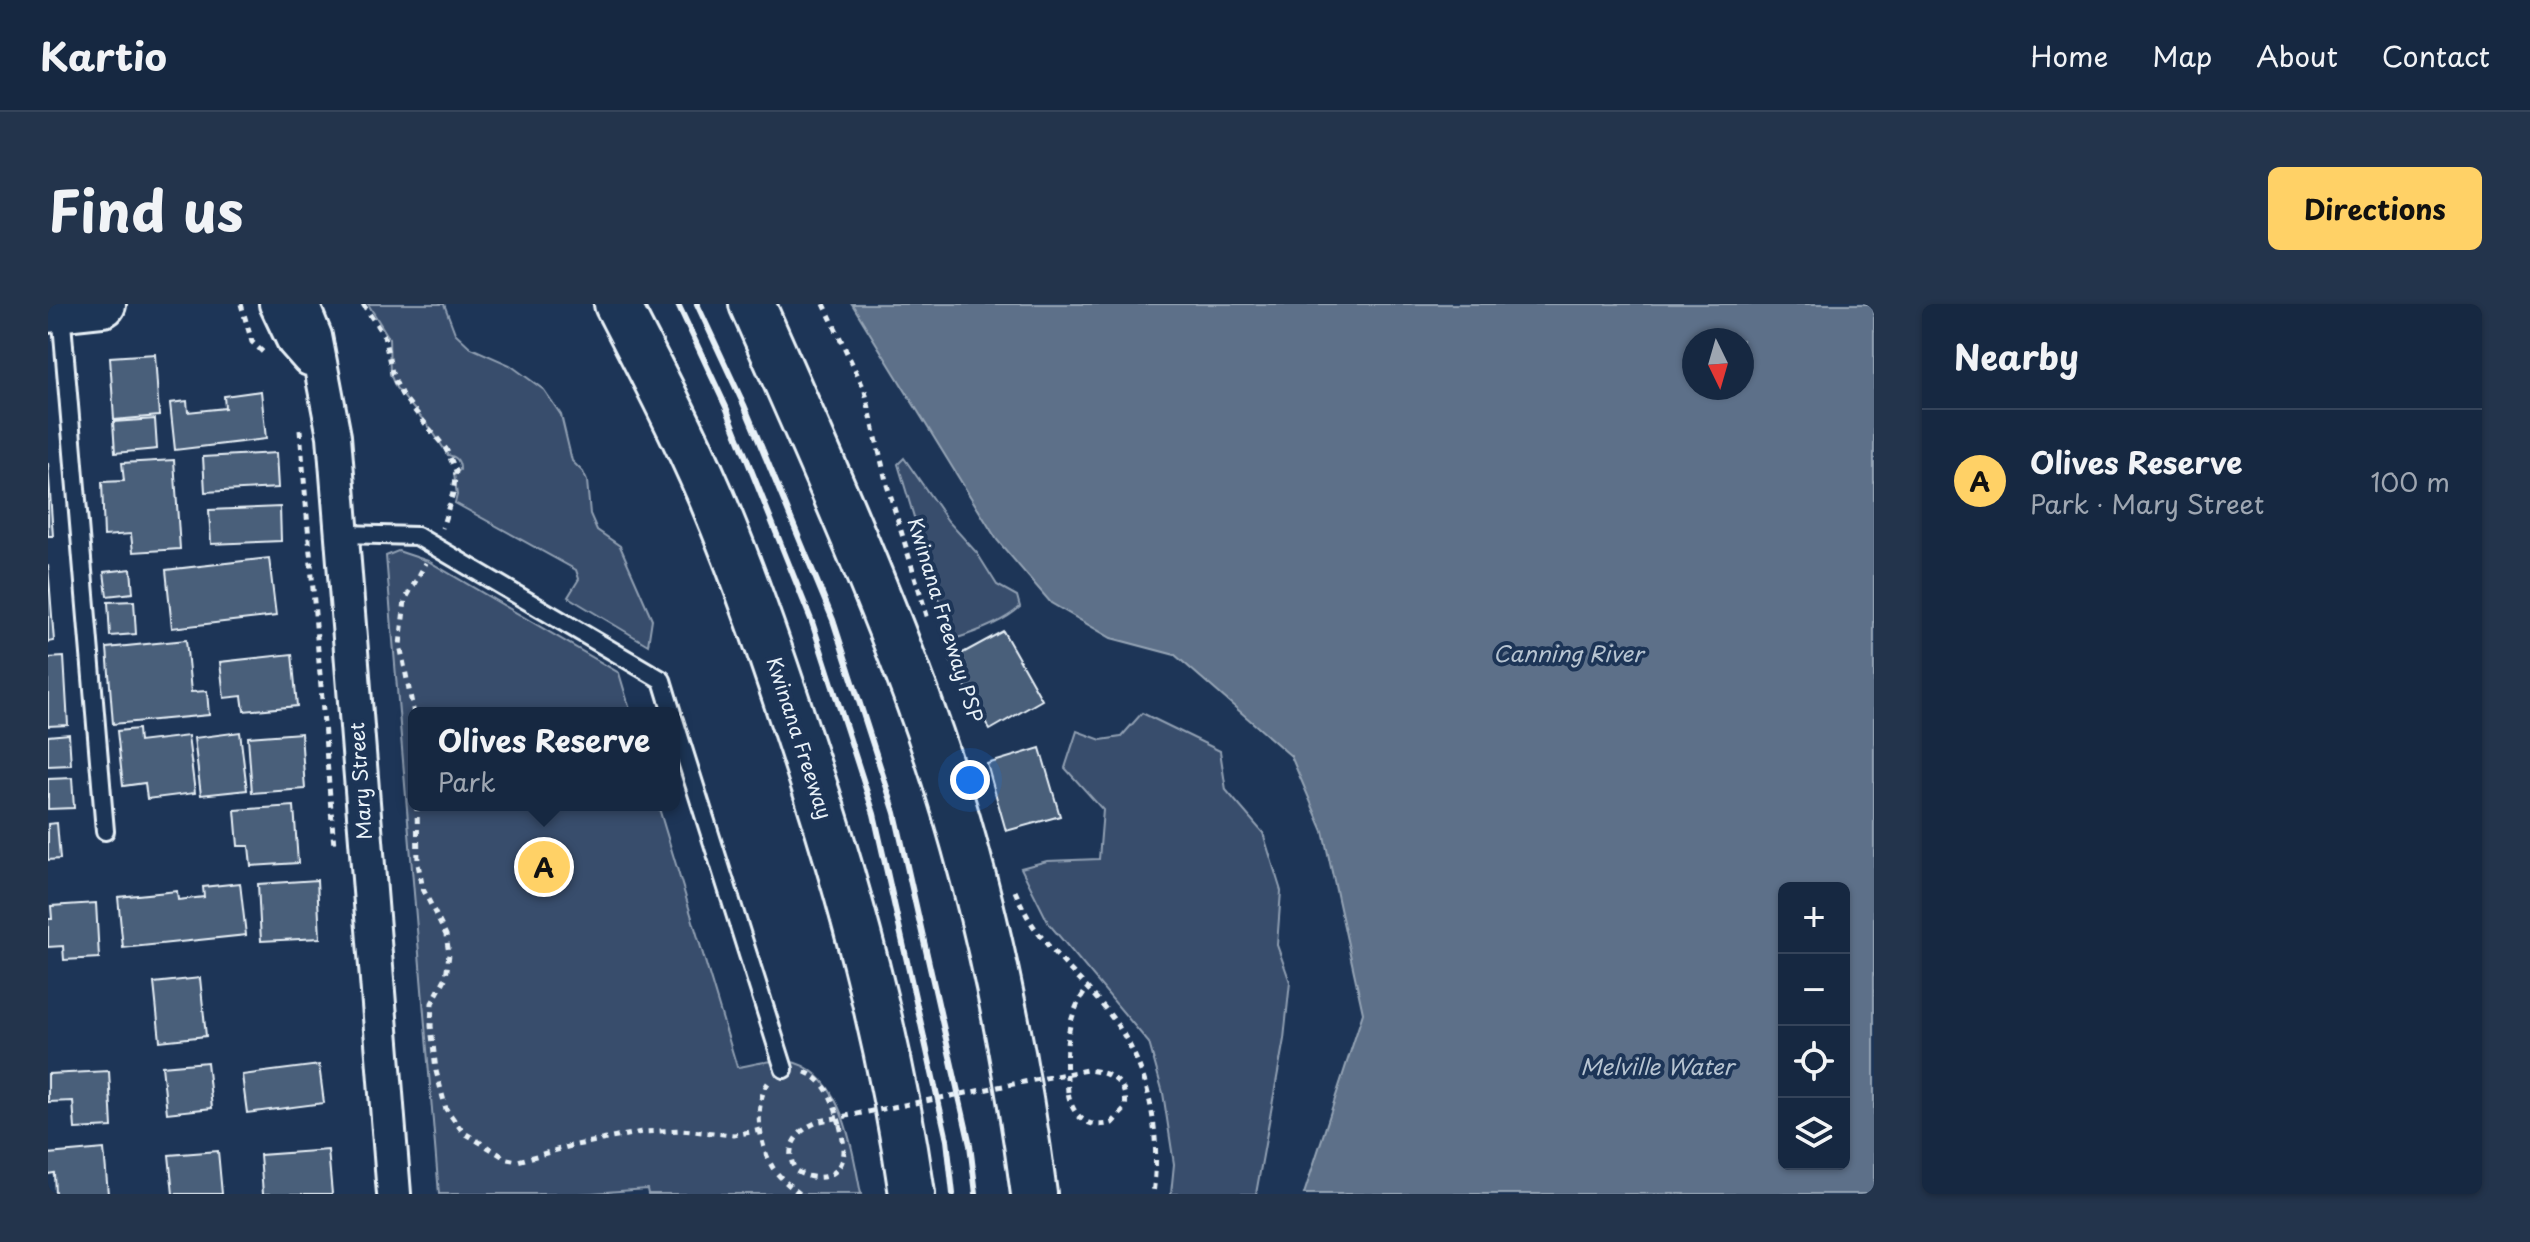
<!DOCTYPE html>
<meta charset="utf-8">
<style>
:root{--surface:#162841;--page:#23344c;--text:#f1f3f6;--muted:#9ea6b1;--line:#35445a;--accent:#ffd166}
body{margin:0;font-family:"Playpen Sans",sans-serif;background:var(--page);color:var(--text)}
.controls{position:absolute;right:24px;bottom:24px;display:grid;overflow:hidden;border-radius:12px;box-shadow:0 2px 6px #0004}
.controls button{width:72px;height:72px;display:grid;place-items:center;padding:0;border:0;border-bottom:2px solid var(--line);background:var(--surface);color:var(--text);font:40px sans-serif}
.compass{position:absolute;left:1634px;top:24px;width:72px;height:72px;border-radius:50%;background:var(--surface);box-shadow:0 2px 6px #0004;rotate:175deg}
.you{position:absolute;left:922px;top:476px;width:28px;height:28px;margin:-20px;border:6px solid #fff;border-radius:50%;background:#1a73e8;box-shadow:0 0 0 12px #1a73e833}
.badge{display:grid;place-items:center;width:52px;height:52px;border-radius:50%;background:var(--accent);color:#111;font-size:26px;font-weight:700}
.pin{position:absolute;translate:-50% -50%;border:4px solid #fff;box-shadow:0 2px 8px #0006}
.popup{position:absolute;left:360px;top:403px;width:272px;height:104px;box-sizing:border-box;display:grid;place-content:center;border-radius:12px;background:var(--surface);filter:drop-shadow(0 2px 6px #0005);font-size:26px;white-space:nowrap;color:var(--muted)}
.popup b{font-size:30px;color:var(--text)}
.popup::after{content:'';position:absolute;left:50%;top:100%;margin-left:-16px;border:16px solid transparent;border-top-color:var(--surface)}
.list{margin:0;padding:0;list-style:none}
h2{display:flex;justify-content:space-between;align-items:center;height:104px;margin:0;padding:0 32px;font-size:34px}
h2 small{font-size:26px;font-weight:400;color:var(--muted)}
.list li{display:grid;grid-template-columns:52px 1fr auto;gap:24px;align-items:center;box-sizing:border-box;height:144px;padding:0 32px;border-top:2px solid var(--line)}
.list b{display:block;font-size:30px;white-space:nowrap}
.list p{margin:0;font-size:26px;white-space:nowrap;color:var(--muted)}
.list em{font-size:26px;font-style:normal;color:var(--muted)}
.icon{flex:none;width:44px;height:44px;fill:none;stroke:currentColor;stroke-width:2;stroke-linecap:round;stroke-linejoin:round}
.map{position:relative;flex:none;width:1826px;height:890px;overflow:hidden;border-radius:12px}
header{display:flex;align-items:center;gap:48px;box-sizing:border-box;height:112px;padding:0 40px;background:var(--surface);border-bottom:2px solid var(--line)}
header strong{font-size:38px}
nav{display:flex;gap:44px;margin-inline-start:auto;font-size:28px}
.intro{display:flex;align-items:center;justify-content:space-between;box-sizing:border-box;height:192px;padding:0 48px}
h1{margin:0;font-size:56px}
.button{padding:20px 36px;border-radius:12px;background:var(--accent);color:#111;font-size:28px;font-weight:700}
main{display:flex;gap:48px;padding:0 48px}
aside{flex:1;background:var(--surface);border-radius:12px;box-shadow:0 2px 6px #0004}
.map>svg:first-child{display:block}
.green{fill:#374d6c;stroke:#909fb2;stroke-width:2}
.water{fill:#5d7089;stroke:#95a4b5;stroke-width:2;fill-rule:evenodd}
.building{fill:#495e7a;stroke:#e8f1f8;stroke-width:2}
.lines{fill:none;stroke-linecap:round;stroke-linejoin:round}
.lane-casing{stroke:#e8f1f8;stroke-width:22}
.street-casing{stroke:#e8f1f8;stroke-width:38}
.secondary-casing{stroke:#e8f1f8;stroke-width:50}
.highway-casing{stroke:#e8f1f8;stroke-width:50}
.path{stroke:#e8f1f8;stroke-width:5;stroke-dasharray:6 6;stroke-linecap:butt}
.lane{stroke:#1d3557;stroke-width:16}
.street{stroke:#1d3557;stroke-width:32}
.secondary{stroke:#1d3557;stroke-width:44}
.highway{stroke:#1d3557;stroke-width:44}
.rail{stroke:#e8f1f8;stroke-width:6}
.path-bridge{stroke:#e8f1f8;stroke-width:5;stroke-dasharray:6 6;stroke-linecap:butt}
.labels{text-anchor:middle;stroke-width:8;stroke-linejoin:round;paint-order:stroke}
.street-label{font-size:20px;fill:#e8f1f8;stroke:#1d3557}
.water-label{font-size:22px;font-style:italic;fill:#b7c4d1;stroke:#1d3557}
</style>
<header>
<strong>Kartio</strong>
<nav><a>Home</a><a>Map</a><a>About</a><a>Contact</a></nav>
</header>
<div class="intro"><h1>Find us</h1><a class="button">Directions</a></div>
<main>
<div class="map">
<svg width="1826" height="890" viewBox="0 0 1826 890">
<rect width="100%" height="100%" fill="#1d3557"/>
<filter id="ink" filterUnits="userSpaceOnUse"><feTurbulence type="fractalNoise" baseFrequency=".0125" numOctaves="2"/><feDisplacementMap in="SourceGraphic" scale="16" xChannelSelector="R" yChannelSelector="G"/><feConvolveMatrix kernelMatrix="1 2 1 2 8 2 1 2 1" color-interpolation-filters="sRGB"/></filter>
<g filter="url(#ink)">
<path class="green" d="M320 0H396L407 29 423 44 462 61 496 86 513 111 524 157 535 168 539 177 542 210 549 226 572 242 604 315 600 341 520 293 531 275 528 266 407 199 409 191 406 170 412 166C412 157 409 153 400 151L383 125 348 84 342 70 341 34Z
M856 154 900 217 929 249 949 281 969 292 972 303C955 319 926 329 903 336L850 160Z
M350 247 380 257 571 369 583 409H366V501H610L689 763C704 761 723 755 739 757 794 765 804 845 813 890H600L599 885 530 890H391L338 252Z
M1094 409 1172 447 1178 486 1215 529 1233 587 1229 641 1242 678 1236 735 1208 890H1123L1126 860 1115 789 1101 739 1001 620 973 564 999 557 1051 555 1055 506 1017 464 1029 427 1053 436 1073 433Z"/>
<path class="water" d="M804 0H1826V890H1256L1315 709 1275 527 1243 452 1127 351 1063 334 1003 299 949 236ZM1646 36H1694V84H1646ZM1736 584H1796V860H1736Z"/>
<path class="building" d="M107 50 111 112 66 116 62 53Z
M213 87 218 135 127 146 122 99 139 97 140 108 177 104 176 92Z
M107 115 109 145 67 149 65 118Z
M228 149 230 184 157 188 155 153Z
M126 156 132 245 85 248 83 230 56 232 54 178 76 177 74 159Z
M0 159 5 232H0Z
M232 203 233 237 163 240 161 206Z
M221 254 228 312 124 324 118 266Z
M0 261 6 337 0 338Z
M83 265 85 289 59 292 56 268Z
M86 297 88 330 62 332 60 298Z
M955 327 994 396 942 426 902 356Z
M138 336 143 388 159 387 161 411 65 420 59 344Z
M244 350 249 402 196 407 194 392 176 394 172 358Z
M16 353 20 421 0 422V354Z
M90 425 91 438 140 432 147 489 99 495 97 479 75 482 69 427Z
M192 428 199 486 153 491 146 434Z
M253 429 257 485 204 489 200 433Z
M21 430 23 461 0 462V432Z
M992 444 1012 512 958 527 939 460Z
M24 474 26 504 0 505V475Z
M246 502 250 559 203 562 201 542H190L187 506Z
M9 519 12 555 0 556V520Z
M269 576 272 634 213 637 210 580Z
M192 579 198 631 75 644 70 593 129 587 130 596 156 593 155 583Z
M48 599 51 654 16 656 15 642 0 643V615H4L3 602Z
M152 674 158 732 112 737 106 679Z
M159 758 164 804 119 809 114 762Z
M271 761 276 799 199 809 194 771Z
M61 767 64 823 27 825 25 797 0 798V770Z
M56 845 60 890H7L6 869 0 870V850Z
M280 846 284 890H215L212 851Z
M170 847 174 890H125L121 851Z"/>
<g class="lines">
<g class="lane-casing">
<path id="lane" d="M13 7 57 527
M295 230 369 232 614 376 624 409
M626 416 736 765"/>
</g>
<g class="street-casing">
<path id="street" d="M228 0 246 38 261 55
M254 0 267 32 286 132 346 890"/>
</g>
<g class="secondary-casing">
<path id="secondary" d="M0 6 55 0"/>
</g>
<g class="highway-casing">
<path id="highway" d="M569 0C601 62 634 125 662 190 699 277 729 367 758 456 805 598 843 743 864 890
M704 0C761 129 819 258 868 390 927 551 964 721 986 890"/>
</g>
<path class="path" d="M193 0 204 38 218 51
M315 0 336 32 345 73 354 91 398 145 408 167 405 189 394 224
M776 0 817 87 839 181 880 315
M252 126 286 542
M366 410 352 341 357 296 378 259
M369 501 370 560 375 585 398 631 401 650 398 673 384 699 383 722 388 767 398 805 415 828 459 855 470 857 523 842 594 828 633 826 686 831 713 826
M967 587C972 598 977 609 984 620 1008 656 1043 683 1068 719 1103 769 1113 831 1105 890
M757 768C780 777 786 799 792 821
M720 779C705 801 711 841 725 864 732 874 742 882 752 890
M1020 788C1017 751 1016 714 1040 684"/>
<use href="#lane" class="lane"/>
<use href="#street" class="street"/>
<use href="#secondary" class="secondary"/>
<use href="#highway" class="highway"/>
<path class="rail" d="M630 0 678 103 764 318 826 510 899 836 905 890
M649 0 696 101 785 316 847 509 922 841 928 890"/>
<path class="path-bridge" d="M792 821C794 830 796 839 796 847 795 875 767 879 748 867 734 844 750 825 772 817L1039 766C1063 768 1081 779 1077 805L1064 819C1039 826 1024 812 1020 788"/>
</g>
</g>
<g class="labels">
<g class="street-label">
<text transform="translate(897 316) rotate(73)" y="7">Kwinana Freeway PSP</text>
<text transform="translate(751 434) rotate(72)" y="7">Kwinana Freeway</text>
<text transform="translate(313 477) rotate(-94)" y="7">Mary Street</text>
</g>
<g class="water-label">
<text x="1520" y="358">Canning River</text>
<text x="1609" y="771">Melville Water</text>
</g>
</g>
</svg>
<div class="controls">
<button>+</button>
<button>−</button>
<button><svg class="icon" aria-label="locate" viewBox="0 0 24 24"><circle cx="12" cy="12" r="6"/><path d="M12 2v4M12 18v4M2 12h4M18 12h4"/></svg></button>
<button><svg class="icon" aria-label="layers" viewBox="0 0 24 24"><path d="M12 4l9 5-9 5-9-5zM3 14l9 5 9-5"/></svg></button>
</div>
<svg class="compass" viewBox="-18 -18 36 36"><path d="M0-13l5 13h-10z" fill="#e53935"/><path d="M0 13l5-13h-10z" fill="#9ea6b1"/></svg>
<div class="you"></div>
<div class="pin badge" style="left:496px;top:563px">A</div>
<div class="popup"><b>Olives Reserve</b>Park</div>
</div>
<aside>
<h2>Nearby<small></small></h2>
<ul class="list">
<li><span class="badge">A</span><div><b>Olives Reserve</b><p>Park · Mary Street</p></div><em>100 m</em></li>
</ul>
</aside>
</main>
